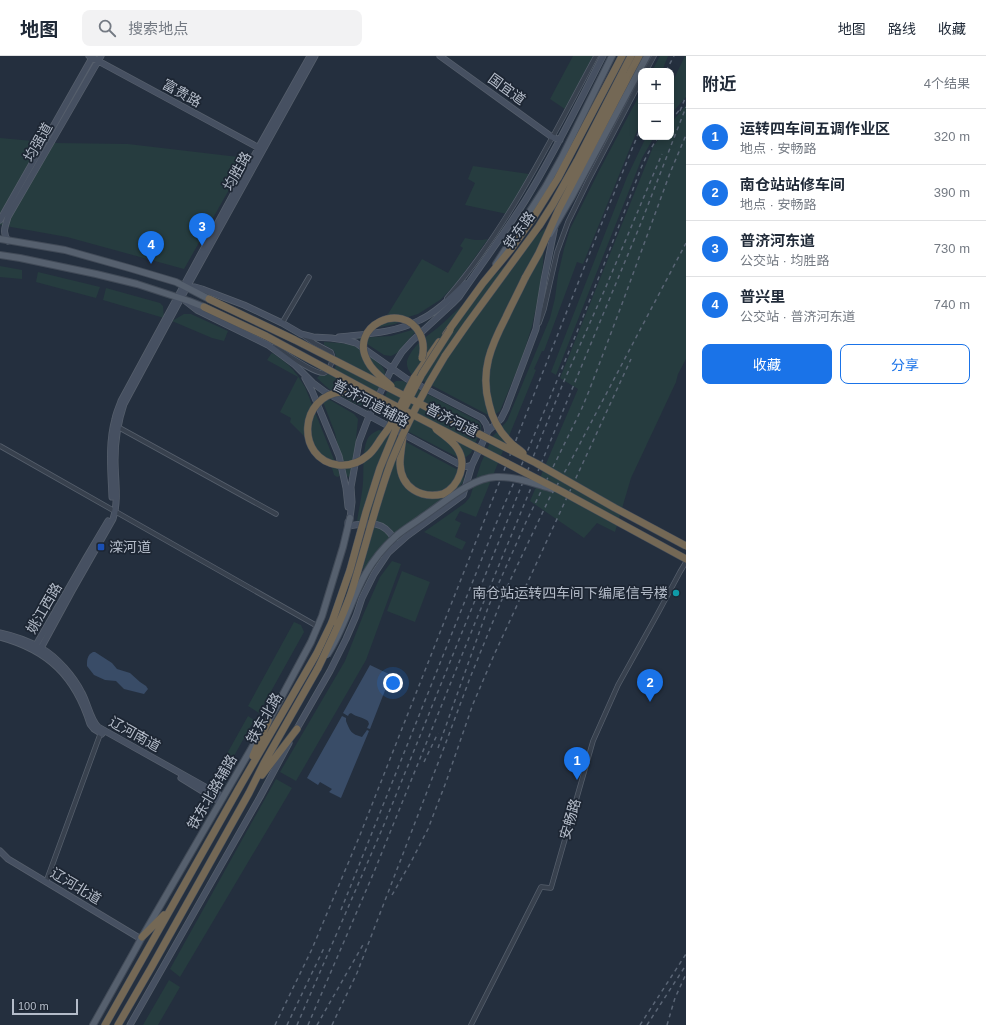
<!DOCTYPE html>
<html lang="zh">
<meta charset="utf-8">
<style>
:root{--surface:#fff;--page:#f2f2f3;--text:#1f2937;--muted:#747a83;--line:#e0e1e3;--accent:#1a73e8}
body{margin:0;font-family:Arial,"Noto Sans SC",sans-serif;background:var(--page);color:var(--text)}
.controls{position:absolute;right:12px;top:12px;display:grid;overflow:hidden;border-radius:8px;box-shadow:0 2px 10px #0003}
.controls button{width:36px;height:36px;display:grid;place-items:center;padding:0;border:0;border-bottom:1px solid var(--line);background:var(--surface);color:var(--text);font:20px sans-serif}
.scale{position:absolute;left:12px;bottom:10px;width:66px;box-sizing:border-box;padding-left:4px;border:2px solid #b4bcc9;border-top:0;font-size:11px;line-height:14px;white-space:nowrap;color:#b4bcc9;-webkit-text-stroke:3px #1d2633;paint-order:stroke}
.you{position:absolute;left:393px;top:627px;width:14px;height:14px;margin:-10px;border:3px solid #fff;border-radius:50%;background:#1a73e8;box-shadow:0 0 0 6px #1a73e833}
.badge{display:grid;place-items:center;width:26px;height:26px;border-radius:50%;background:var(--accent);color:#fff;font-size:13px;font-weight:700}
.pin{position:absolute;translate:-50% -33px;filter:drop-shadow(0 1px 2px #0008)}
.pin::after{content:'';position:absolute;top:21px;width:14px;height:12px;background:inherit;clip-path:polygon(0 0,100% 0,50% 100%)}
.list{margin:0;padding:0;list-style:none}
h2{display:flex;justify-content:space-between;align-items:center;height:52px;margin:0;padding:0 16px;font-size:17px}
h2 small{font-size:13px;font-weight:400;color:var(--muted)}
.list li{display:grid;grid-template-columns:26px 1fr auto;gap:12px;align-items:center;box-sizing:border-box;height:56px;padding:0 16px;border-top:1px solid var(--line)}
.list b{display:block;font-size:15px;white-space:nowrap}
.list p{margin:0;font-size:13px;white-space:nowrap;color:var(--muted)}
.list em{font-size:13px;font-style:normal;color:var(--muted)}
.actions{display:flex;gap:8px;padding:12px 16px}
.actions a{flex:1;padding:9px 0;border:1px solid var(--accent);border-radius:8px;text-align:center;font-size:14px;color:var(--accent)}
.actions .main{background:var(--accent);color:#fff}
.icon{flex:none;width:22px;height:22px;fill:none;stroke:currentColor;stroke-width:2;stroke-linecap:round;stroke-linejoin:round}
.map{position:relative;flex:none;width:686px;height:969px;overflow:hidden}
header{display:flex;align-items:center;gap:24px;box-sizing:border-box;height:56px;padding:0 20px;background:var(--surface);border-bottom:1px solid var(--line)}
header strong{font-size:19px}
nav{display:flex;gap:22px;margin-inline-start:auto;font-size:14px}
.search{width:280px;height:36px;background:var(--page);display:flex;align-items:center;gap:10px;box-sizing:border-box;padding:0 14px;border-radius:8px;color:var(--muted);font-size:15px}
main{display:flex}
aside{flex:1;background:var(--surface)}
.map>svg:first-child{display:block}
.green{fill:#263c3f}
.water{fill:#394c67}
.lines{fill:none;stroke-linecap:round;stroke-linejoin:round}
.street-casing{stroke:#565f6c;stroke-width:5.5}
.secondary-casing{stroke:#565f6c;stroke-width:7}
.primary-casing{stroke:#414a57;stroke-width:8}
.highway-casing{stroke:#434c59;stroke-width:8}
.street{stroke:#38414e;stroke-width:4}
.secondary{stroke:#465061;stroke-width:5.5}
.primary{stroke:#56606e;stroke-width:6}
.highway{stroke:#746855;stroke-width:7}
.rail{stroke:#5a6575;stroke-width:1.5;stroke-dasharray:4 4;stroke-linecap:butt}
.primary-bridge-casing{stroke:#414a57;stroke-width:8;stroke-linecap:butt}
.highway-bridge-casing{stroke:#434c59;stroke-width:8;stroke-linecap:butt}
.primary-bridge{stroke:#56606e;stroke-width:6}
.highway-bridge{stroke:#746855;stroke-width:7}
.transit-dot{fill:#1a4fb4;stroke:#1d2633;stroke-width:1.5}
.culture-dot{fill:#0f9aa8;stroke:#1d2633;stroke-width:1.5}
.labels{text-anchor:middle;stroke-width:3.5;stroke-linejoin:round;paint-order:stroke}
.street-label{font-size:14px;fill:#b4bcc9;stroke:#1d2633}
.poi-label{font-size:14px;fill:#b4bcc9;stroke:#1d2633;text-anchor:start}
</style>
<header>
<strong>地图</strong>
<div class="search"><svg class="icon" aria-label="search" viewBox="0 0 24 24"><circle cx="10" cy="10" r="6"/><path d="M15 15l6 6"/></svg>搜索地点</div>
<nav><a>地图</a><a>路线</a><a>收藏</a></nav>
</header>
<main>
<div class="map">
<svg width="686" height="969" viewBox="0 0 686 969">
<rect width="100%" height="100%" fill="#242f3e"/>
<path class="green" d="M573 0H593L565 53 550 43Z
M660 0H668L662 15H652Z
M685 0H686V41L671 58V29Z
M641 36V65L583 208 577 206 544 295H542L534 313 536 314 476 461 460 455 455 464 461 467 455 481 466 486 462 494 424 476 465 447 470 441 481 407 493 380 507 365 550 262 555 242 558 219 564 193 570 173 600 113Z
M686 49V303L678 318 676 326 631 422 615 476 597 467 584 482 530 445 578 333 560 322 653 91 660 81H671V67Z
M646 81H654L642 102 556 319 551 316 627 121Z
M0 82 55 87 128 88 247 102 184 213 67 181 0 169Z
M473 110 529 118 507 158 465 149 475 127 468 123Z
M545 172 543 208 538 242 532 270 522 302 500 355 492 361 412 319C407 313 405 307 409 300 416 286 431 278 442 268 476 236 511 204 545 172Z
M465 182C473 184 480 185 488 183L458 225 449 235 440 244 418 258 408 261 395 268 380 271 377 268 388 258 422 203 448 217 463 192 460 190Z
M0 210 22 214V223L0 221Z
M38 216 100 231 96 242 36 226Z
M106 232 160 247 163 250 164 262 103 244Z
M184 258H191L228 275 224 285 212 282 172 265Z
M419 272 408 284 397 297 391 300 384 299 358 282 391 280Z
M324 286C349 287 356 288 375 304 380 308 386 313 385 319 384 323 373 343 370 346 367 348 364 349 361 349 357 349 352 346 349 344 335 338 328 333 317 322L320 319C329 320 336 316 336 307 336 304 336 300 335 297 333 293 328 291 324 289Z
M272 297C288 307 295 314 305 331L339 416 340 420 337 421 334 419 332 412 306 382 290 366 291 362 280 356 298 321 267 304 271 298Z
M396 325H403L478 365 481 369V374L471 397 466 401 461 403 386 364 380 358V351L390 329Z
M320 338 354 358 358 363 353 413 349 421 344 419 335 377Z
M379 374 383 375 408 387 458 414 463 418 464 424 460 431 394 478 390 472 381 467 369 463 357 465C359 452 362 440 363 427 364 414 362 397 367 384 369 379 374 376 379 374Z
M374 470 384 474 391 480 373 500 364 514 363 512Z
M392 505 401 508 366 604 296 725 280 716 345 605 364 557 380 521Z
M402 515 430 526 415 566 387 555Z
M294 566 301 569 304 576 259 657 248 650Z
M248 660 254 664 224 718 218 714Z
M276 723 292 732 180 921 170 913Z
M169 924 180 931 158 969H143Z"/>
<path class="water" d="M93 596H95L112 607 117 613 130 617 140 626 146 630 148 633 144 638 124 633 116 625 105 624 94 619 87 610C87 604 87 599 93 596Z
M370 609 391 619 370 673 367 672 369 668 368 665C363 661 356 661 351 657L349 658 348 660 343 657Z
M342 660 346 662V665C350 675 351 678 362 681L367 674 369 675 341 742 329 736 332 733 320 726 318 729 307 722Z"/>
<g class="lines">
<g class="street-casing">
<path id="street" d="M646 15 654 0
M447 242C509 170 551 83 596 0
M282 267 309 221
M539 267 544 253 557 196 568 166 588 125 641 24
M273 291 277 292C285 297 316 319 324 317 328 316 330 311 331 308 333 304 333 300 331 296L314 287 304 280
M118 371 276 458
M0 390 317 570
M46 826 101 676
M471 969 541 831 551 832 593 685 618 629 658 557 680 516 686 506"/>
</g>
<g class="secondary-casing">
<path id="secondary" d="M89 0 261 93
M440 0 552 81 560 84
M0 164 93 0
M8 185C2 175 5 172 8 161L101 0
M187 231H195L202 233 244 249 282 267 301 278 313 281 331 282 345 284 356 287 407 323 482 362 486 368 488 375
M183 243 197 254 268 289 295 309 313 327 325 336 457 407C463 410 466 412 472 409
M339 281C366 278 395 277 420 264 437 256 451 241 465 228
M305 322 312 335 339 400 346 432 348 451
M112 441C111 415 108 388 115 363 116 357 119 351 121 345L261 87 310 0
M350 462 352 446 351 431 359 386 369 360 392 312 402 296 412 285 452 248 459 241C481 209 504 178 525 145 554 98 578 49 603 0
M348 466V470C367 467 383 463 394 483V486
M0 577C14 580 28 585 41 592 57 601 74 621 82 637 88 648 90 663 98 671L223 741
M0 581C48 594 75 620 90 668L94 673 102 678
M36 595 41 592 72 535 113 463C119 445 115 423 115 404 115 385 118 366 124 348L187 231 315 0
M36 595V589L86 502 108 465
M295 676 330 615 346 583 356 560 362 542 374 518 388 497 407 480 463 439 472 409 488 375 501 363 506 353 536 273 544 224 555 170
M181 722 220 746
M0 795 8 803 141 883
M130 969 260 741 289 687"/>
</g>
<g class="primary-casing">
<path id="primary" d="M550 178 571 142 647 0
M0 183 65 194 129 212 176 226 209 243
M0 199 20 202 96 218 137 228 189 245 204 251
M496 208 546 130 561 103 612 0
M267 668 311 586 322 560 343 491 350 462
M93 969 135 894 142 881 258 681"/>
</g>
<g class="highway-casing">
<path id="highway" d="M525 222 539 197 559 153 639 0
M446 278 483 227 511 193 533 162 558 122 622 0
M445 300 468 267 539 170 553 148 577 105 631 0
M414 322 439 286
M403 380C402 389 400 399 400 408 401 432 421 443 443 438
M253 700 268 665
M262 719 297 673
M142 881 164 859
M105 969 239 732 317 597 332 566
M118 969 151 912 249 737 264 707 318 612"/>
</g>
<use href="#street" class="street"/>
<use href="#secondary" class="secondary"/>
<use href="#primary" class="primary"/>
<use href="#highway" class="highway"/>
<path class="rail" d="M666 15 674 0
M680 55 686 40
M671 64 682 51
M438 692 489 549 526 466 557 403 582 352 589 335 622 248 670 117 686 79
M424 706 438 677
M392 839 411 806 428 773 446 726 473 648 494 599 631 303
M341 854 493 475C505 446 518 418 530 389 569 297 606 205 641 112L647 99 658 81
M275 969 312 893 360 779 597 179 641 71
M287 969 324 892
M297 969 383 771 564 325 605 233 662 98
M308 969 374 816 477 562 641 167 686 51
M317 969 364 887
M332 969 357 917 445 689 470 622 507 531 549 443 567 412 686 187
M640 969 686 898
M647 969 686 909
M667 969 675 942 686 918"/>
<g class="primary-bridge-casing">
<path id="primary-bridge" d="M327 599C344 574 351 543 366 517 374 503 383 492 395 481 404 473 415 467 424 460 445 446 471 422 496 421 515 420 535 428 553 433"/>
</g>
<g class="highway-bridge-casing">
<path id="highway-bridge" d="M209 243 295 284 536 407 615 452 686 490
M204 251 266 280 390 347 561 435 686 503
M391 330C384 323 373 316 368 306 347 270 403 244 420 278 424 286 424 294 422 302
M380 344C368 341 355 335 342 336 299 339 295 403 338 409 349 410 359 407 367 400 373 396 376 390 380 384 384 378 389 373 392 366 400 352 406 337 414 322
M436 373C443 379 452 384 457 392 468 408 459 430 443 438
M523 397C519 393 513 390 509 385 499 375 492 362 489 348 480 315 491 290 506 261 512 248 519 235 525 222
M332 566 350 514 366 456 380 412 405 351 422 318 450 274
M318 612C330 587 342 563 351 537 365 494 375 449 391 406 406 369 424 334 445 300"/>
</g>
<use href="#primary-bridge" class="primary-bridge"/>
<use href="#highway-bridge" class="highway-bridge"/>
</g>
<rect class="transit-dot" x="97" y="487" width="8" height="8" rx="2"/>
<circle class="culture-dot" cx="676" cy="537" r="4"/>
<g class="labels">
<g class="street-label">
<text transform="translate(507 33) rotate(36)" y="5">国宜道</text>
<text transform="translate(182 37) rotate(29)" y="5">富贵路</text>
<text transform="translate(38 86) rotate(-60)" y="5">均强道</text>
<text transform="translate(237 115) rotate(-61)" y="5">均胜路</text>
<text transform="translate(519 174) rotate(-54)" y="5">铁东路</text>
<text transform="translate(371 347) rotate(28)" y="5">普济河道辅路</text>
<text transform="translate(452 364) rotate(27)" y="5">普济河道</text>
<text transform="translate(44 552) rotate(-60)" y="5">姚江西路</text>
<text transform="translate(264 662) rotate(-60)" y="5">铁东北路</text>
<text transform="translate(135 678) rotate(29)" y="5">辽河南道</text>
<text transform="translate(212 736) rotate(-60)" y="5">铁东北路辅路</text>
<text transform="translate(570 763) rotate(-74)" y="5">安畅路</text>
<text transform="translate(76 830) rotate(31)" y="5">辽河北道</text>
</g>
<g class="poi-label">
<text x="109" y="496">滦河道</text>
<text x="668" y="542" text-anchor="end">南仓站运转四车间下编尾信号楼</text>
</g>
</g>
</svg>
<div class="controls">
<button>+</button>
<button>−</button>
</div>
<div class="scale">100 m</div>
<div class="you"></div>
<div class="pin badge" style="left:577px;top:724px">1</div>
<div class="pin badge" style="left:650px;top:646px">2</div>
<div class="pin badge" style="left:202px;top:190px">3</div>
<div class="pin badge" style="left:151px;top:208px">4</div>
</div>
<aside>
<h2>附近<small>4个结果</small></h2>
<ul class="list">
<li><span class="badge">1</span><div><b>运转四车间五调作业区</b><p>地点 · 安畅路</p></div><em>320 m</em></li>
<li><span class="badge">2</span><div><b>南仓站站修车间</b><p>地点 · 安畅路</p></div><em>390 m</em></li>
<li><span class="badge">3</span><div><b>普济河东道</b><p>公交站 · 均胜路</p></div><em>730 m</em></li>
<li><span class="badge">4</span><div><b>普兴里</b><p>公交站 · 普济河东道</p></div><em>740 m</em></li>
</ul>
<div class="actions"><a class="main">收藏</a><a>分享</a></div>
</aside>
</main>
